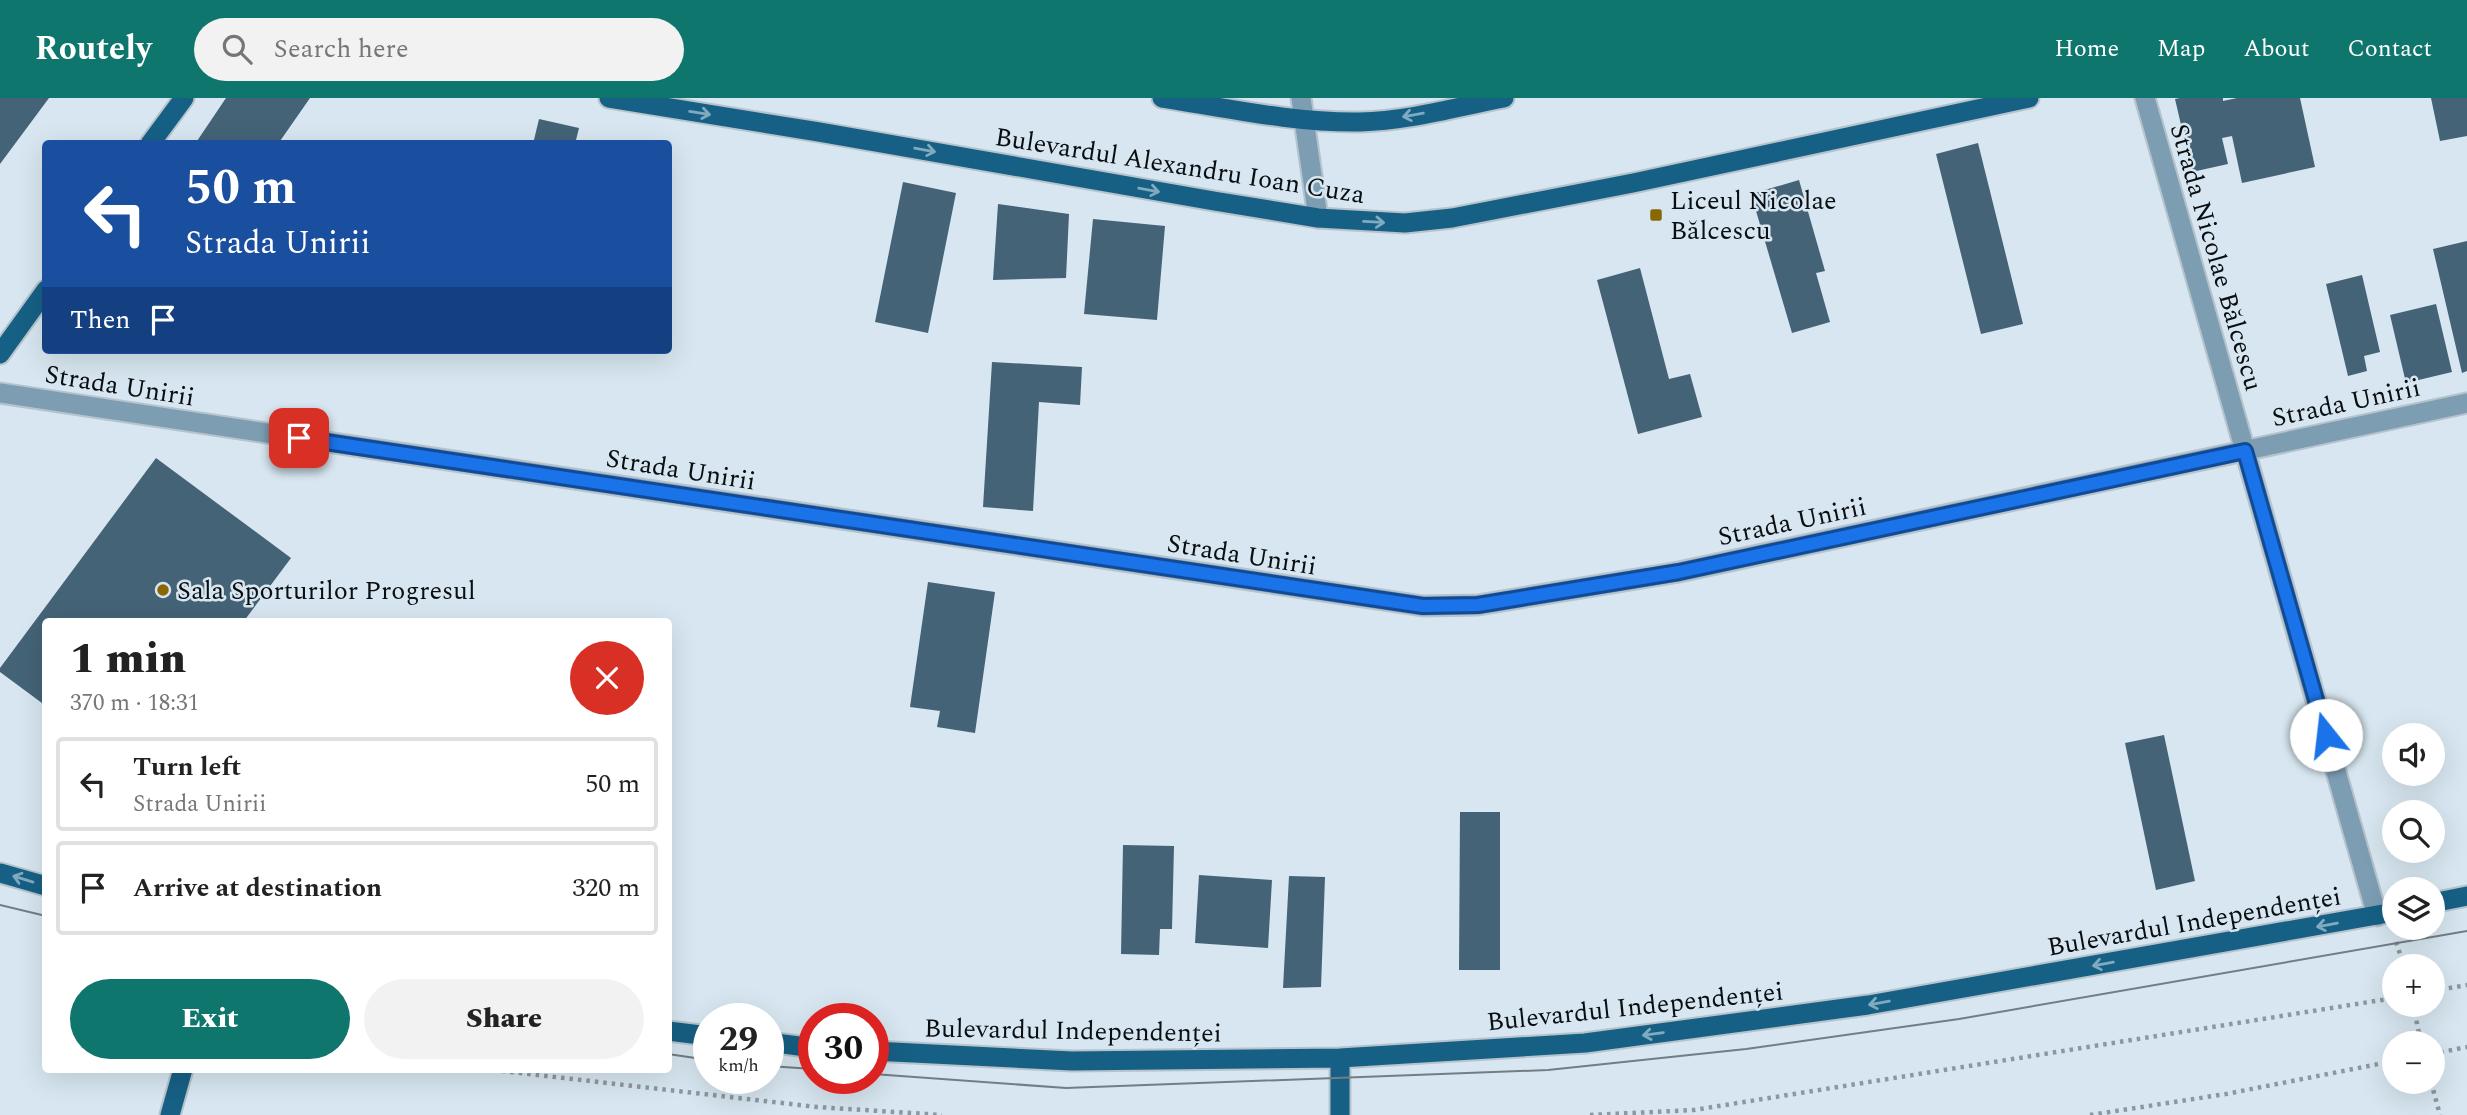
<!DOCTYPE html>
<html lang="en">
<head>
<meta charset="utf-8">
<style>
  body { margin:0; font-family:Spectral,serif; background:#f2f2f2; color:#222; height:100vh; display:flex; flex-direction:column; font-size:26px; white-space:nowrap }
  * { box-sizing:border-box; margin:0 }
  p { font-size:23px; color:#767676 }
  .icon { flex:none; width:38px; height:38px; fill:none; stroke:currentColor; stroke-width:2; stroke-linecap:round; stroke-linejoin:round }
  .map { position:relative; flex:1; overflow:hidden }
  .sheet { position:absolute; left:42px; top:520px; width:630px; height:455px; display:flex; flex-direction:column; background:#fff; border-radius:7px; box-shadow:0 7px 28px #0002 }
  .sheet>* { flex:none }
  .hud { position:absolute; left:42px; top:42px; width:630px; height:214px; border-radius:7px; box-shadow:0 7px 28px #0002; background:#1a4fa0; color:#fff; overflow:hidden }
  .fabs { position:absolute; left:2382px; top:625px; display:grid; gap:14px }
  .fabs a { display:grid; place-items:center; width:63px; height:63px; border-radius:50%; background:#fff; box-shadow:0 7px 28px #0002; font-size:35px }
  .speed { position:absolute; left:693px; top:905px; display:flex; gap:14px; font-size:35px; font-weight:700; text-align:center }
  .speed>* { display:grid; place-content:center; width:91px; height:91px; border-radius:50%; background:#fff; box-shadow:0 7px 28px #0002; line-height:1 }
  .speed small { font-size:18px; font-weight:400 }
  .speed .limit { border:10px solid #d22; background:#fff; color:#111 }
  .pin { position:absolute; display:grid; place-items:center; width:60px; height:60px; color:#fff; margin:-30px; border-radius:14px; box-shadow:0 4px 10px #0006 }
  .me { position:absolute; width:77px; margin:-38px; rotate:344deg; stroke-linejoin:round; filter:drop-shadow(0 0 5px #0008) }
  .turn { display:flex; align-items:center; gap:24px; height:147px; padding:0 28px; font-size:32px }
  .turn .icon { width:91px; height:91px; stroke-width:2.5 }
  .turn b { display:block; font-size:49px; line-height:60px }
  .then { display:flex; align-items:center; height:66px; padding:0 28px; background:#0003; gap:14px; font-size:26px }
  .round { display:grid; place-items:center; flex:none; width:74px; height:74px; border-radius:37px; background:#f2f2f2 }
  .summary { display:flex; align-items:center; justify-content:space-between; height:119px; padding:0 28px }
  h1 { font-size:42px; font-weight:800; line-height:52px }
  .action { display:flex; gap:14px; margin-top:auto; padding:14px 28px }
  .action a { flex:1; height:80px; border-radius:42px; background:#0f766e; color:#fff; font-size:28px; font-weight:800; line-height:80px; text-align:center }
  .action a+a { background:#f2f2f2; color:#222 }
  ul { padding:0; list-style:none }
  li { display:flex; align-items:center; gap:21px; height:94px; margin:0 14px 10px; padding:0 14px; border:4px solid #e0e0e0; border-radius:7px }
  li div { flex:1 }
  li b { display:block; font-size:26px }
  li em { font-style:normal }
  header { display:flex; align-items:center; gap:42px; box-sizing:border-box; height:98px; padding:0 35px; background:#0f766e; color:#fff }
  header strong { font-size:33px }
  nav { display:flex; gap:38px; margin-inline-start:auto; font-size:24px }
  .search { width:490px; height:63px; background:#f2f2f2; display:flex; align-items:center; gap:18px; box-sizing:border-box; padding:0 24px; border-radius:38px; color:#767676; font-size:26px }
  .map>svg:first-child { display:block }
  .building { fill:#446376 }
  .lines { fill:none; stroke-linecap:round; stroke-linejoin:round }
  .minor-casing { stroke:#b6c3cc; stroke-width:23 }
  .primary-casing { stroke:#b6c3cc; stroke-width:23 }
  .path { stroke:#8c989f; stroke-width:4.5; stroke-dasharray:3.5 5; stroke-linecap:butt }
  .minor { stroke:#7c9db2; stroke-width:19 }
  .primary { stroke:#166085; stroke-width:19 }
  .tram { stroke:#737d84; stroke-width:2 }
  .oneway { stroke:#80aac0 }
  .route-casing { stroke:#114b97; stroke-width:18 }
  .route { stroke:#1a73e8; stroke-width:12 }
  .poi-dot { fill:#886704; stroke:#d7e6f0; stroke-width:2.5 }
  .labels { text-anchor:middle; stroke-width:5; stroke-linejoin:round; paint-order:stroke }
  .street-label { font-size:26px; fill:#090e11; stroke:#d7e6f0 }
  .poi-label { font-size:26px; fill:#090e11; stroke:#d7e6f0; text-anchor:start }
</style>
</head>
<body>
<header>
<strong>Routely</strong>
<div class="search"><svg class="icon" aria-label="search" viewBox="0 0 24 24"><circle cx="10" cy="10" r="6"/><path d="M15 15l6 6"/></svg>Search here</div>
<nav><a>Home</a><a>Map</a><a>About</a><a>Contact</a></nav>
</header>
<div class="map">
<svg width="2467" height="1017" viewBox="0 0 2467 1017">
  <rect width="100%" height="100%" fill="#d7e6f0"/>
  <path class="building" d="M 0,0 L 49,0 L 0,66 Z
    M 226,0 L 310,0 L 278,46 L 195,46 Z
    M 2180,0 L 2223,0 L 2223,3 L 2237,0 L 2300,0 L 2315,69 L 2242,85 L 2232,38 L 2222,40 L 2228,66 L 2192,74 L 2175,1 Z
    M 2431,0 L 2467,0 L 2467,38 L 2440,43 Z
    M 539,21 L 579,30 L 575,46 L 533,46 Z
    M 1978,45 L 2023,226 L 1981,236 L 1936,56 Z
    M 1799,82 L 1825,173 L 1816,175 L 1830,224 L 1792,235 L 1751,96 Z
    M 903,84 L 956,95 L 928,235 L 875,224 Z
    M 998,106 L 1069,116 L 1066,180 L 993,182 Z
    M 1093,121 L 1165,128 L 1157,222 L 1084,216 Z
    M 2467,143 L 2467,273 L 2462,275 L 2433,151 Z
    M 1640,170 L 1669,281 L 1690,276 L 1702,319 L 1638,336 L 1597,182 Z
    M 2362,177 L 2380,254 L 2364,258 L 2367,273 L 2348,278 L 2326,186 Z
    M 2436,206 L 2452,274 L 2406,285 L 2390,217 Z
    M 992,264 L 1082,269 L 1080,307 L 1039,304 L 1033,413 L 983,409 Z
    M 156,360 L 291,460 L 244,523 L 46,523 L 46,608 L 0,574 L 0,570 Z
    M 928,484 L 995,494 L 975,635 L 937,629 L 940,613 L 910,609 Z
    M 2164,637 L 2195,783 L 2156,792 L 2125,645 Z
    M 1460,714 L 1500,714 L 1500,872 L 1459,872 Z
    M 1123,747 L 1174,748 L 1172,831 L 1160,831 L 1159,857 L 1121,856 Z
    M 1199,777 L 1272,782 L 1268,850 L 1195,845 Z
    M 1289,778 L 1325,779 L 1321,889 L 1283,890 Z"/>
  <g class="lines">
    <defs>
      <path id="minor" d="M 1301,0 L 1318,120
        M 2145,0 L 2377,818
        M 0,295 L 1423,508 L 1478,507 L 1679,474 L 2467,305"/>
      <path id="primary" d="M 609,0 L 819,34 L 1214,103 L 1318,120 L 1405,125 L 1452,120 L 1633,85 L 2029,0
        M 1162,0 C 1227,10 1294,25 1360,24 C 1408,23 1457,9 1504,0
        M 150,46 L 184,0
        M 0,256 L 46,192
        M 0,775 L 46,788
        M 2432,805 L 2467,798
        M 668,933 L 709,938
        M 768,944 L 814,950
        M 873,953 L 1072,963 L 1340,960 L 1585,945 L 1868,907 L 2394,814
        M 170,1017 L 183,971
        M 1340,1017 L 1340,960"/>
    </defs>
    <use href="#minor" class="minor-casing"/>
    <use href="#primary" class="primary-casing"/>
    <path class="path" d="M 2396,844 L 2404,868
      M 2432,893 L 2467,887
      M 2413,906 L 2421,945
      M 2432,956 L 2467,949
      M 485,971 L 817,1009 L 942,1017
      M 2431,984 L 2440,1017
      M 1590,1017 L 1694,1012 L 2394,900
      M 2090,1017 L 2226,996 L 2394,963"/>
    <use href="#minor" class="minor"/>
    <use href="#primary" class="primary"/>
    <path class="tram" d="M 0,807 L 46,818
      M 668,956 L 709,962
      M 768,968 L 814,971
      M 873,976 L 1066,990 L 1548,972 L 1746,951 L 1959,921 L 2467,833"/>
  </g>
  <defs><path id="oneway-shaft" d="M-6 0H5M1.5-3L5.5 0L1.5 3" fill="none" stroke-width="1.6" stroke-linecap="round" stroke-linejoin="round" transform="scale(1.75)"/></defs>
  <g class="oneway">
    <use href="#oneway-shaft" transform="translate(700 15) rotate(9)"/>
    <use href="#oneway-shaft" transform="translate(1413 17) rotate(170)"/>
    <use href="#oneway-shaft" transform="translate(925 52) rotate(10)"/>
    <use href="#oneway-shaft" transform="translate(1149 92) rotate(10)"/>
    <use href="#oneway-shaft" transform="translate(1374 124) rotate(3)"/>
    <use href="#oneway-shaft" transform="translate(23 781) rotate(-163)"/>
    <use href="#oneway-shaft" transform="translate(2327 827) rotate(170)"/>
    <use href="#oneway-shaft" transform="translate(2103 866) rotate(170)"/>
    <use href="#oneway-shaft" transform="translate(1879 905) rotate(170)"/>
    <use href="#oneway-shaft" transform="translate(1653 936) rotate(172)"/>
  </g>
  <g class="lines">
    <defs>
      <path id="route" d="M 299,340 L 1423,508 L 1478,507 L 1679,474 L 2245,353 L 2326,637"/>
    </defs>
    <use href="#route" class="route-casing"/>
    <use href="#route" class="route"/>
  </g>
  <g class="poi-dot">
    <rect x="1649" y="110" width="14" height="14" rx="3.5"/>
    <circle cx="163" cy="492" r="7"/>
  </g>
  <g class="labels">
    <g class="street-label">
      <text transform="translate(1180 67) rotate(9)" y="9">Bulevardul Alexandru Ioan Cuza</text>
      <text transform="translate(2217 159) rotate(74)" y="9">Strada Nicolae Bălcescu</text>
      <text transform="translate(120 287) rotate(9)" y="9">Strada Unirii</text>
      <text transform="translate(2346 304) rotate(-12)" y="9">Strada Unirii</text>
      <text transform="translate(681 371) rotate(9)" y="9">Strada Unirii</text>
      <text transform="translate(1792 423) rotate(-12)" y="9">Strada Unirii</text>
      <text transform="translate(1242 456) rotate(9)" y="9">Strada Unirii</text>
      <text transform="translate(2194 823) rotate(-10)" y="9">Bulevardul Independenței</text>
      <text transform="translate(1635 908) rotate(-6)" y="9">Bulevardul Independenței</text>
      <text transform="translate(1073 932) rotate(1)" y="9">Bulevardul Independenței</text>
    </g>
    <g class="poi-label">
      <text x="1670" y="111">Liceul Nicolae<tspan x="1670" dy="30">Bălcescu</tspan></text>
      <text x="177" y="501">Sala Sporturilor Progresul</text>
    </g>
  </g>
</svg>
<div class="fabs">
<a><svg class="icon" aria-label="sound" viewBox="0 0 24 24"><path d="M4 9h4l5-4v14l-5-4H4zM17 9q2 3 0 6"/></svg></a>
<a><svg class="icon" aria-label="search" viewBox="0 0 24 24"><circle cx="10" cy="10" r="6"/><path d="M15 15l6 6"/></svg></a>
<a><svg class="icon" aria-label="layers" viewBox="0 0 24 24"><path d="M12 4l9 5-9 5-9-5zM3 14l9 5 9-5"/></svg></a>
<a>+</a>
<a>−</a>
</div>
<div class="speed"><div>29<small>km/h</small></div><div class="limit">30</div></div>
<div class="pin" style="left:299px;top:340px;background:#d93025"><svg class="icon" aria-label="arrive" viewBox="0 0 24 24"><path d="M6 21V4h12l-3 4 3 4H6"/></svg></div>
<svg class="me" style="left:2326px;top:637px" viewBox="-20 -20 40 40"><circle r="19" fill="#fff"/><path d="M0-13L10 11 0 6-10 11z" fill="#1a73e8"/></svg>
<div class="hud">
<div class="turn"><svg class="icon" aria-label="left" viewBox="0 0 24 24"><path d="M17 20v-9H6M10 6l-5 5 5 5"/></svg><div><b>50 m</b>Strada Unirii</div></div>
<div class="then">Then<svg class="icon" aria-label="arrive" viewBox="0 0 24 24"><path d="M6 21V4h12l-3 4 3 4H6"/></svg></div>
</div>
<section class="sheet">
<div class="summary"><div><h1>1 min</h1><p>370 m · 18:31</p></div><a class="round" style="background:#d93025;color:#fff"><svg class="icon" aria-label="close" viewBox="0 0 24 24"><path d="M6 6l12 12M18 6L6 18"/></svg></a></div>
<ul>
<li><svg class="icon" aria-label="left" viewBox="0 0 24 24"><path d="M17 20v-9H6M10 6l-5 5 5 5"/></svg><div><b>Turn left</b><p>Strada Unirii</p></div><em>50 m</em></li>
<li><svg class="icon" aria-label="arrive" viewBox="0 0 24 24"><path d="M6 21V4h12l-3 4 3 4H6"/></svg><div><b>Arrive at destination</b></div><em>320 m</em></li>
</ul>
<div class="action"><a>Exit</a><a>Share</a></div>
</section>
</div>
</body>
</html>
